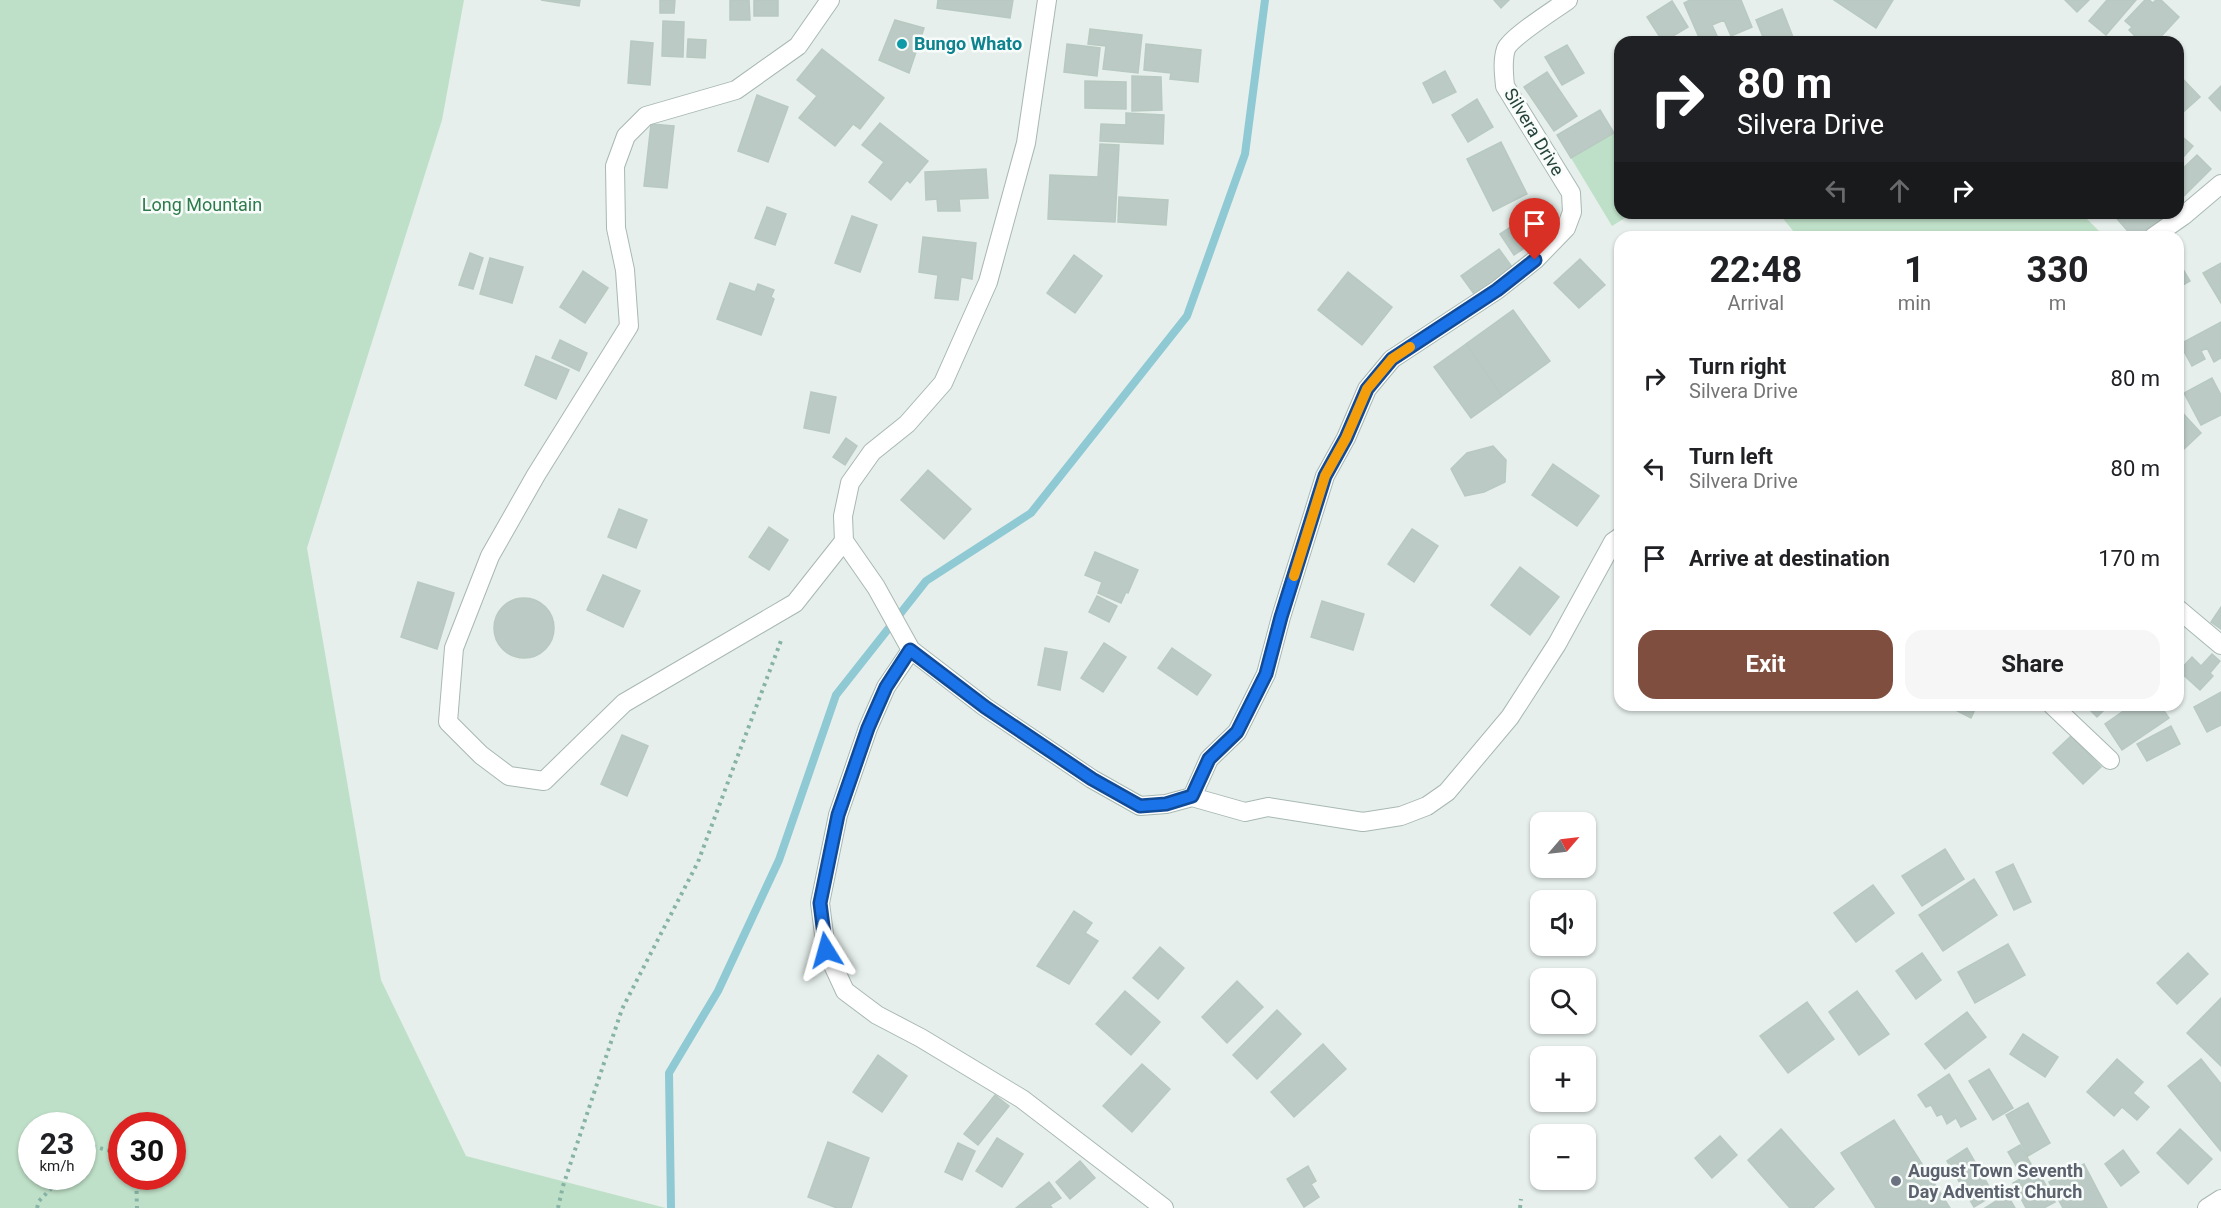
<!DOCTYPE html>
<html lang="en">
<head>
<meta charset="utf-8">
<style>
  body { margin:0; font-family:Roboto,sans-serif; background:#f6f6f6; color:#202124; height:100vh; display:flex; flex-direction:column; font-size:22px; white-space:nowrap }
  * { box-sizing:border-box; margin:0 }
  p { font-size:20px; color:#757577 }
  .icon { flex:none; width:33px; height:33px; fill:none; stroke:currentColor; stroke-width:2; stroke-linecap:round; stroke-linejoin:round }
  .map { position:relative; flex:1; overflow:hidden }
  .side { position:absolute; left:1614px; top:231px; width:570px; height:480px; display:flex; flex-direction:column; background:#fff; border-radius:18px; box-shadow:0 2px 4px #0004 }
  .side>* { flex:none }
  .top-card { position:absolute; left:1614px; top:36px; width:570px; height:183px; border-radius:18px; box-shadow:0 2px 4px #0004; background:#202124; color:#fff; overflow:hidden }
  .needle { width:39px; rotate:62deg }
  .buttons { position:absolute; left:1530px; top:812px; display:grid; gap:12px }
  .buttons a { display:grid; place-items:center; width:66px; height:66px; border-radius:12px; background:#fff; box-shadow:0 2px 4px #0004; font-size:30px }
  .speed { position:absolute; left:18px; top:1112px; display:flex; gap:12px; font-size:30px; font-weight:700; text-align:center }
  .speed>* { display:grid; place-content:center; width:78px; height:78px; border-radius:50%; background:#fff; box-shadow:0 2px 4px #0004; line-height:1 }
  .speed small { font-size:15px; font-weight:400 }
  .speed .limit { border:9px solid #d22; background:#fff; color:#111 }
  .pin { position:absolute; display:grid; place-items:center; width:51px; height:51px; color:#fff; margin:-62px -26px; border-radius:50% 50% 50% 0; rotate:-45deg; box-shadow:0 0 6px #0007 }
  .pin .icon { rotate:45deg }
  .me { position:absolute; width:66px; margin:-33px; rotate:352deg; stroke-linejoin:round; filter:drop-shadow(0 0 4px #0008) }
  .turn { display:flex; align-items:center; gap:21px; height:126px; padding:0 24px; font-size:27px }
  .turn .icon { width:78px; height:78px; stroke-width:2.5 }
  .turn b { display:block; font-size:42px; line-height:51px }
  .lanes { display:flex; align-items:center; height:57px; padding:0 24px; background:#0003; justify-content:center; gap:30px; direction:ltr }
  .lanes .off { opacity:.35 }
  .eta { display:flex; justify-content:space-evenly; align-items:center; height:102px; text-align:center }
  .eta b { font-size:36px; font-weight:700; line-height:42px }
  .cta { display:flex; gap:12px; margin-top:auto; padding:12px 24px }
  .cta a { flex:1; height:69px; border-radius:18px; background:#7f4e3f; color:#fff; font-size:24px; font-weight:700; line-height:69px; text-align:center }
  .cta a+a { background:#f6f6f6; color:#202124 }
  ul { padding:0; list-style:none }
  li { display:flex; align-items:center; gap:18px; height:90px; padding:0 24px }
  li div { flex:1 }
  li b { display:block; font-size:22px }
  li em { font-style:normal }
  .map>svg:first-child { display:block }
  .green { fill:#bfe0c8; fill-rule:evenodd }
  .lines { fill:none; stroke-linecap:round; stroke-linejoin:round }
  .stream { stroke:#8ec9d4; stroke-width:8 }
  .building { fill:#bbcac4; stroke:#b8c9c2; stroke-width:1.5 }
  .minor-casing { stroke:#a8b8b2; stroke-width:20 }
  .path { stroke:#86b3a5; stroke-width:4; stroke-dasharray:3 4.5; stroke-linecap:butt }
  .minor { stroke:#fff; stroke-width:18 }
  .route-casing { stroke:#114b97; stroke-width:15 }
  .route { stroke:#1a73e8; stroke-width:10 }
  .slow { stroke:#f59e0b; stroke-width:10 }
  .culture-dot { fill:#0f9aa8; stroke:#f7fbf9; stroke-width:2 }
  .worship-dot { fill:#6b7280; stroke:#f7fbf9; stroke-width:2 }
  .labels { text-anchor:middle; stroke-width:5; stroke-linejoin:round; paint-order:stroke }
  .culture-label { font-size:18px; font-weight:bold; fill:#0d838f; stroke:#f7fbf9; text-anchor:start }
  .street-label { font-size:18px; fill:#24423a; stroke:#f7fbf9 }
  .park-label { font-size:18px; fill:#2d7a4b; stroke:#f7fbf9 }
  .worship-label { font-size:18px; font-weight:bold; fill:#5b616d; stroke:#f7fbf9; text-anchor:start }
</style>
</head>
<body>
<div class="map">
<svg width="2221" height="1208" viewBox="0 0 2221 1208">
  <rect width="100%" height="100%" fill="#e6efeb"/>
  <path class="green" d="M 0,0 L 464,0 L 442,120 L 307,548 L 381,980 L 466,1156 L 666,1208 L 0,1208 ZM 32,1125 L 82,1125 L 82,1176 L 32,1176 ZM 122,1125 L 172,1125 L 172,1176 L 122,1176 Z
    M 1614,133 L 1620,142 L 1620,213 L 1633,213 L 1612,226 L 1571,158 Z
    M 1785,213 L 2081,213 L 2105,237 L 1798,237 L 1781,216 Z"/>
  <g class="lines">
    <path class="stream" d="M 671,1208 L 669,1073 L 718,991 L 779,860 L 836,695 L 926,581 L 1031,513 L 1187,316 L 1245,154 L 1265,0"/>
  </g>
  <path class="building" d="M 541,0 L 580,0 L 579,6 Z
    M 660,0 L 675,0 L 674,13 L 660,13 Z
    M 730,0 L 749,0 L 750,20 L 730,20 Z
    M 754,0 L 778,0 L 778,16 L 754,16 Z
    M 938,0 L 1013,0 L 1010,18 L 937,8 Z
    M 1494,0 L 1509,0 L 1501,8 Z
    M 1690,0 L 1741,0 L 1752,27 L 1731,36 L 1724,20 L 1712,25 L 1719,40 L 1701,42 L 1684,3 Z
    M 1834,0 L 1893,0 L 1876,28 Z
    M 2065,0 L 2089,0 L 2077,12 Z
    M 2107,0 L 2136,0 L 2106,35 L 2089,21 Z
    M 2145,0 L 2149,0 L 2153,3 L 2156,0 L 2161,0 L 2179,17 L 2156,42 L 2141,42 L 2129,30 L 2132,27 L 2125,21 Z
    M 1672,1 L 1688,27 L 1663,42 L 1647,17 Z
    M 1782,9 L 1793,37 L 1782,42 L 1765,42 L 1756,20 Z
    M 895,20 L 924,28 L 909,73 L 879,60 Z
    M 663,21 L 684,22 L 683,57 L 662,56 Z
    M 1090,29 L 1142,35 L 1138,73 L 1103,69 L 1106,46 L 1088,44 Z
    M 688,39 L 706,40 L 705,58 L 687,57 Z
    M 631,41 L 653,43 L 650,85 L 628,83 Z
    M 1067,44 L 1100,48 L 1097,76 L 1064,72 Z
    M 1146,44 L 1201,50 L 1198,82 L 1170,79 L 1171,73 L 1144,70 Z
    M 1567,45 L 1584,73 L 1562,85 L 1545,57 Z
    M 822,49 L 884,98 L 860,129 L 853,124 L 835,146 L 799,118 L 817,96 L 797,80 Z
    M 1445,71 L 1456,92 L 1433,103 L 1423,83 Z
    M 1547,72 L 1577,116 L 1554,131 L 1524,87 Z
    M 2178,74 L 2200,97 L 2181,114 L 2178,111 Z
    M 1132,76 L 1161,77 L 1162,110 L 1132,111 Z
    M 1085,81 L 1126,82 L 1126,109 L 1085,108 Z
    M 2221,86 L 2221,111 L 2209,98 Z
    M 757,95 L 788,107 L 768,162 L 738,151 Z
    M 1477,99 L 1493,127 L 1468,142 L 1452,115 Z
    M 1600,110 L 1614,133 L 1571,158 L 1557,135 Z
    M 1126,113 L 1164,115 L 1163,144 L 1100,141 L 1101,124 L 1126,125 Z
    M 880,123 L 928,161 L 910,183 L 907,180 L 891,200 L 869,182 L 884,162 L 862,145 Z
    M 651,124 L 674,126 L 667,188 L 644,186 Z
    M 2178,133 L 2193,146 L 2178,163 Z
    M 1501,142 L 1527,194 L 1493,211 L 1467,159 Z
    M 1100,144 L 1119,145 L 1115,222 L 1048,219 L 1050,175 L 1098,177 Z
    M 2197,155 L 2211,169 L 2184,196 L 2178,190 L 2178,173 Z
    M 986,169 L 988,198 L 959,199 L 960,211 L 938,211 L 937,199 L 926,200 L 925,172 Z
    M 1119,197 L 1168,200 L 1166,225 L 1118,222 Z
    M 767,207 L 786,214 L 775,245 L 755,238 Z
    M 1532,213 L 1546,234 L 1514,255 L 1500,234 Z
    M 2112,213 L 2155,213 L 2161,220 L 2141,237 L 2133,237 Z
    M 852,216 L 877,225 L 860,272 L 835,263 Z
    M 923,237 L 976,243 L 972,279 L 961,277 L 958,300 L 935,298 L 938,275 L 919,272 Z
    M 1499,249 L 1515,271 L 1477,298 L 1461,276 Z
    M 470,253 L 483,258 L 473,289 L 459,285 Z
    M 1074,255 L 1102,276 L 1075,313 L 1047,293 Z
    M 490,258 L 523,267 L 512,303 L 480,294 Z
    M 1580,259 L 1605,285 L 1579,308 L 1554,283 Z
    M 2178,261 L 2190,281 L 2178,288 Z
    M 2221,263 L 2221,303 L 2203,273 Z
    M 583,271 L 608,288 L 585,323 L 560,307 Z
    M 1348,272 L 1392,307 L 1362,345 L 1318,310 Z
    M 730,283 L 755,292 L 758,284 L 774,290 L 771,297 L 774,299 L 761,335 L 717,319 Z
    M 1513,310 L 1550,361 L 1502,396 L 1466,344 Z
    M 2221,322 L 2221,358 L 2214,362 L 2207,348 L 2201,351 L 2205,359 L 2192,366 L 2180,344 Z
    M 560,340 L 587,353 L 579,371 L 552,358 Z
    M 1466,344 L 1502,396 L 1471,418 L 1434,367 Z
    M 536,356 L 569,370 L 556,399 L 525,385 Z
    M 2212,378 L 2221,395 L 2221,415 L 2201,425 L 2184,393 Z
    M 811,392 L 836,397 L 829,433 L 804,428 Z
    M 2179,409 L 2201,433 L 2183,450 L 2178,444 Z
    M 846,438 L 857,446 L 845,465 L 833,457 Z
    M 1493,446 L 1506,460 L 1505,482 L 1484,492 L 1465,496 L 1451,469 L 1467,453 Z
    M 1553,464 L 1599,496 L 1577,526 L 1532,495 Z
    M 928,470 L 971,509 L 944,539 L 901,500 Z
    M 619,509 L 647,520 L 636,548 L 608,537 Z
    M 769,527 L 788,540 L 769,570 L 749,557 Z
    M 1412,529 L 1438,546 L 1414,582 L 1388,564 Z
    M 1095,552 L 1138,570 L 1128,593 L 1126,592 L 1121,603 L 1098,593 L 1102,582 L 1085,575 Z
    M 1520,567 L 1559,597 L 1530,635 L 1491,605 Z
    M 603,575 L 640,591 L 623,627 L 587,610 Z
    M 418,582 L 454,593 L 437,649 L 401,637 Z
    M 1097,596 L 1117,606 L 1109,622 L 1089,612 Z
    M494 628a30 30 0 1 1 60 0a30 30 0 1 1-60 0Z
    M 1322,601 L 1364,614 L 1353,650 L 1311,637 Z
    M 2221,607 L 2221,629 L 2211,622 Z
    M 1104,643 L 1126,657 L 1103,692 L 1081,678 Z
    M 1045,648 L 1067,652 L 1060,690 L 1038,685 Z
    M 1172,648 L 1211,675 L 1197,695 L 1158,668 Z
    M 2212,654 L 2220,661 L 2210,673 L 2213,676 L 2200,690 L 2179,671 L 2192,657 L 2201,666 Z
    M 2221,692 L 2221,725 L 2207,732 L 2194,707 Z
    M 1946,705 L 1977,705 L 1971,718 Z
    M 2085,705 L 2109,705 L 2097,717 Z
    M 2132,705 L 2160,705 L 2169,718 L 2122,750 L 2105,724 Z
    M 2171,726 L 2180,744 L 2147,761 L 2137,744 Z
    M 622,735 L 648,746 L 627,796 L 601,784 Z
    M 2071,736 L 2101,767 L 2083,784 L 2053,753 Z
    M 1945,849 L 1964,879 L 1922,906 L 1902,876 Z
    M 2013,864 L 2031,902 L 2014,910 L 1996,872 Z
    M 1974,879 L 1997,915 L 1943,951 L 1919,915 Z
    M 1873,885 L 1894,913 L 1856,942 L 1834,913 Z
    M 1074,911 L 1092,923 L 1085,933 L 1098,941 L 1069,984 L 1037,966 Z
    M 2008,944 L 2025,975 L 1975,1003 L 1958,972 Z
    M 1160,947 L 1184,968 L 1158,999 L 1133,978 Z
    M 1922,953 L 1941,980 L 1916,999 L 1896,971 Z
    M 2188,953 L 2208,974 L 2177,1004 L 2157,983 Z
    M 1237,981 L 1263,1007 L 1227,1043 L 1202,1017 Z
    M 1125,991 L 1160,1022 L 1131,1055 L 1096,1024 Z
    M 1857,991 L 1889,1034 L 1859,1055 L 1829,1012 Z
    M 2221,998 L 2221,1066 L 2187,1033 Z
    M 1807,1002 L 1834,1039 L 1788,1073 L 1760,1036 Z
    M 1277,1010 L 1301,1034 L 1257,1079 L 1233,1055 Z
    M 1967,1012 L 1986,1037 L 1945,1069 L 1925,1044 Z
    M 2023,1034 L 2058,1057 L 2045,1077 L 2010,1054 Z
    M 1323,1044 L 1346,1069 L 1294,1117 L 1271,1092 Z
    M 878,1055 L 907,1076 L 882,1112 L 853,1092 Z
    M 2117,1059 L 2143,1082 L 2133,1093 L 2149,1107 L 2137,1120 L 2122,1107 L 2114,1116 L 2087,1092 Z
    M 2201,1059 L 2221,1084 L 2221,1151 L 2168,1086 Z
    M 1142,1064 L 1170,1089 L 1132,1132 L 1103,1106 Z
    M 1989,1069 L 2013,1108 L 1993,1120 L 1969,1081 Z
    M 1949,1074 L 1976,1119 L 1961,1127 L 1956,1118 L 1947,1124 L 1942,1114 L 1937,1116 L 1931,1105 L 1926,1107 L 1918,1095 Z
    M 995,1095 L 1009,1106 L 978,1145 L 964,1134 Z
    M 2028,1103 L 2050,1143 L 2028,1156 L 2006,1115 Z
    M 1894,1120 L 1950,1208 L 1876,1208 L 1841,1153 Z
    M 1781,1129 L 1834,1189 L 1813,1208 L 1790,1208 L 1748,1160 Z
    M 2180,1129 L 2212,1159 L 2188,1184 L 2157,1153 Z
    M 1720,1136 L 1737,1155 L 1712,1178 L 1695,1158 Z
    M 997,1138 L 1023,1154 L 1002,1187 L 976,1171 Z
    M 828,1142 L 869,1158 L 851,1208 L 837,1208 L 808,1197 Z
    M 958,1143 L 975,1151 L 962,1180 L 945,1172 Z
    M 2020,1145 L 2031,1164 L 2019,1171 L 2008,1152 Z
    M 1967,1148 L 1994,1195 L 1974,1207 L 1947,1161 Z
    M 2123,1150 L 2139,1172 L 2121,1186 L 2105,1164 Z
    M 1080,1161 L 1095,1178 L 1070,1199 L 1056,1182 Z
    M 2084,1164 L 2107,1208 L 2063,1208 L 2049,1182 Z
    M 1308,1166 L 1316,1181 L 1311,1184 L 1319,1197 L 1304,1207 L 1287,1179 Z
    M 2037,1169 L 2055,1202 L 2044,1208 L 2026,1208 L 2013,1183 Z
    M 1049,1182 L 1061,1198 L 1050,1205 L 1052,1208 L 1016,1208 Z
    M 2007,1194 L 2015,1208 L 1985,1208 Z"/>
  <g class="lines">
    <defs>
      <path id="minor" d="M 830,0 L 798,46 L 736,90 L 646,116 L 626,136 L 615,166 L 616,228 L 625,270 L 629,326 L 536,475 L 490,556 L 454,648 L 448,722 L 481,755 L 509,776 L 544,781 L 624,703 L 795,603 L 844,541
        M 1047,0 L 1026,143 L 988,282 L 943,383 L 907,424 L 872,452 L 850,483 L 843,516 L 844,541 L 876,587 L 911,650 L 985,707 L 1092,779 L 1140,806 L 1166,804 L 1192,797 L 1209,759 L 1237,732 L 1266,674 L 1281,617 L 1325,476 L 1346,438 L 1367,389 L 1392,359 L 1497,290 L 1535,260 L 1566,228 L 1572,212 L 1571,193 L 1505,86 C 1504,74 1502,61 1506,49 C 1511,37 1556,9 1568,0
        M 2153,237 L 2183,216 L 2221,184
        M 2178,609 L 2221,645
        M 911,650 L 886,687 L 868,728 L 838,815 L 820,903 L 826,950 L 845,991 L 877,1015 L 921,1038 L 1022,1099 L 1164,1208
        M 2052,705 L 2110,760
        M 1192,797 L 1245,812 L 1268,807 L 1363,822 L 1401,816 L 1427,806 L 1447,792 L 1510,717 L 1557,644 L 1613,542 L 1620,537
        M 2207,1208 L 2221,1199"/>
    </defs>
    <use href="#minor" class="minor-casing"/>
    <path class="path" d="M 82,1156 L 92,1146 L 122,1154
      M 136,1176 L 137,1208
      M 37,1208 L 39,1201 L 63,1176
      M 558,1208 L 563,1186 L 622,1009 L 698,862 L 782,638
      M 1520,1208 L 1521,1199"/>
    <use href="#minor" class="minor"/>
  </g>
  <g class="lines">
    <defs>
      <path id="route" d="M 826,950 L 820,903 L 838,815 L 868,728 L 886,687 L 910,650 L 985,707 L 1092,779 L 1140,806 L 1166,804 L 1192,796 L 1209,759 L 1237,732 L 1266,674 L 1281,617 L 1325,476 L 1346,438 L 1367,389 L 1392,359 L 1497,290 L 1535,260"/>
    </defs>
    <use href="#route" class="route-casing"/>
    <use href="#route" class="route"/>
    <path class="slow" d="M 1294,576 L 1325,476 L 1346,438 L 1367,389 L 1392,359 L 1410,347"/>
  </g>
  <circle class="culture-dot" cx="902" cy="44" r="6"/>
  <circle class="worship-dot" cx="1896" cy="1181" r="6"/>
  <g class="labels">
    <g class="culture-label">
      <text x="914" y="50">Bungo Whato</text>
    </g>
    <g class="street-label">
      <text transform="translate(1534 132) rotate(59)" y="6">Silvera Drive</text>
    </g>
    <g class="park-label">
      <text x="202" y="211">Long Mountain</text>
    </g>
    <g class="worship-label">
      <text x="1908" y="1177">August Town Seventh<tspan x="1908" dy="21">Day Adventist Church</tspan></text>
    </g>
  </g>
</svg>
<div class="buttons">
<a><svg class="needle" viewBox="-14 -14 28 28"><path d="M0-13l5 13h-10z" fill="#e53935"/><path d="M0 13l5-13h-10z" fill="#757577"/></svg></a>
<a><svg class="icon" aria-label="sound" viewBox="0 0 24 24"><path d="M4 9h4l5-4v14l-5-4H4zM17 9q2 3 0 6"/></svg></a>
<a><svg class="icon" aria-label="search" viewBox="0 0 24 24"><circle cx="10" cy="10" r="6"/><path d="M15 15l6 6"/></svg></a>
<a>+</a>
<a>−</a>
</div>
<div class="speed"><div>23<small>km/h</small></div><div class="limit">30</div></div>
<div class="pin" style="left:1535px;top:260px;background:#d93025"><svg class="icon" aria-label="arrive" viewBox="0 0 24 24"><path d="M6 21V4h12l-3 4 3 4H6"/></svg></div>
<svg class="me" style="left:826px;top:950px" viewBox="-20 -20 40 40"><path d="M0-17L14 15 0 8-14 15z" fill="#1a73e8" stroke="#fff" stroke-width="4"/></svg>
<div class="top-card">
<div class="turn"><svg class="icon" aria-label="right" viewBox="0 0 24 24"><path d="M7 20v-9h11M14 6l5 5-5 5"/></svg><div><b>80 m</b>Silvera Drive</div></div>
<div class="lanes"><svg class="icon off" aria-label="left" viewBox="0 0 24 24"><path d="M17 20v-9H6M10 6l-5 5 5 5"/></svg><svg class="icon off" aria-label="ahead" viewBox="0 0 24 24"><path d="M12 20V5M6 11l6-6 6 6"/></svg><svg class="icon" aria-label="right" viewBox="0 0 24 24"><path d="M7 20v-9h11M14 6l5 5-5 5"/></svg></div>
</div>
<section class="side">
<div class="eta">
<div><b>22:48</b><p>Arrival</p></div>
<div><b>1</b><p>min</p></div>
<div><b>330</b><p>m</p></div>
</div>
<ul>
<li><svg class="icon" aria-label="right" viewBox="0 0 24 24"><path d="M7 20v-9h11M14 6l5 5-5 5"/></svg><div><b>Turn right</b><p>Silvera Drive</p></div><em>80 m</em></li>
<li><svg class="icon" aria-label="left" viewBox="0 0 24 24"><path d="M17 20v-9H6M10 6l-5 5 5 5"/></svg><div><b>Turn left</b><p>Silvera Drive</p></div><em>80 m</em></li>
<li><svg class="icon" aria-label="arrive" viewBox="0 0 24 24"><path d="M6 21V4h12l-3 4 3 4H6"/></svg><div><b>Arrive at destination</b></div><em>170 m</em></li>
</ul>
<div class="cta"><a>Exit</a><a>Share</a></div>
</section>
</div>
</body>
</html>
